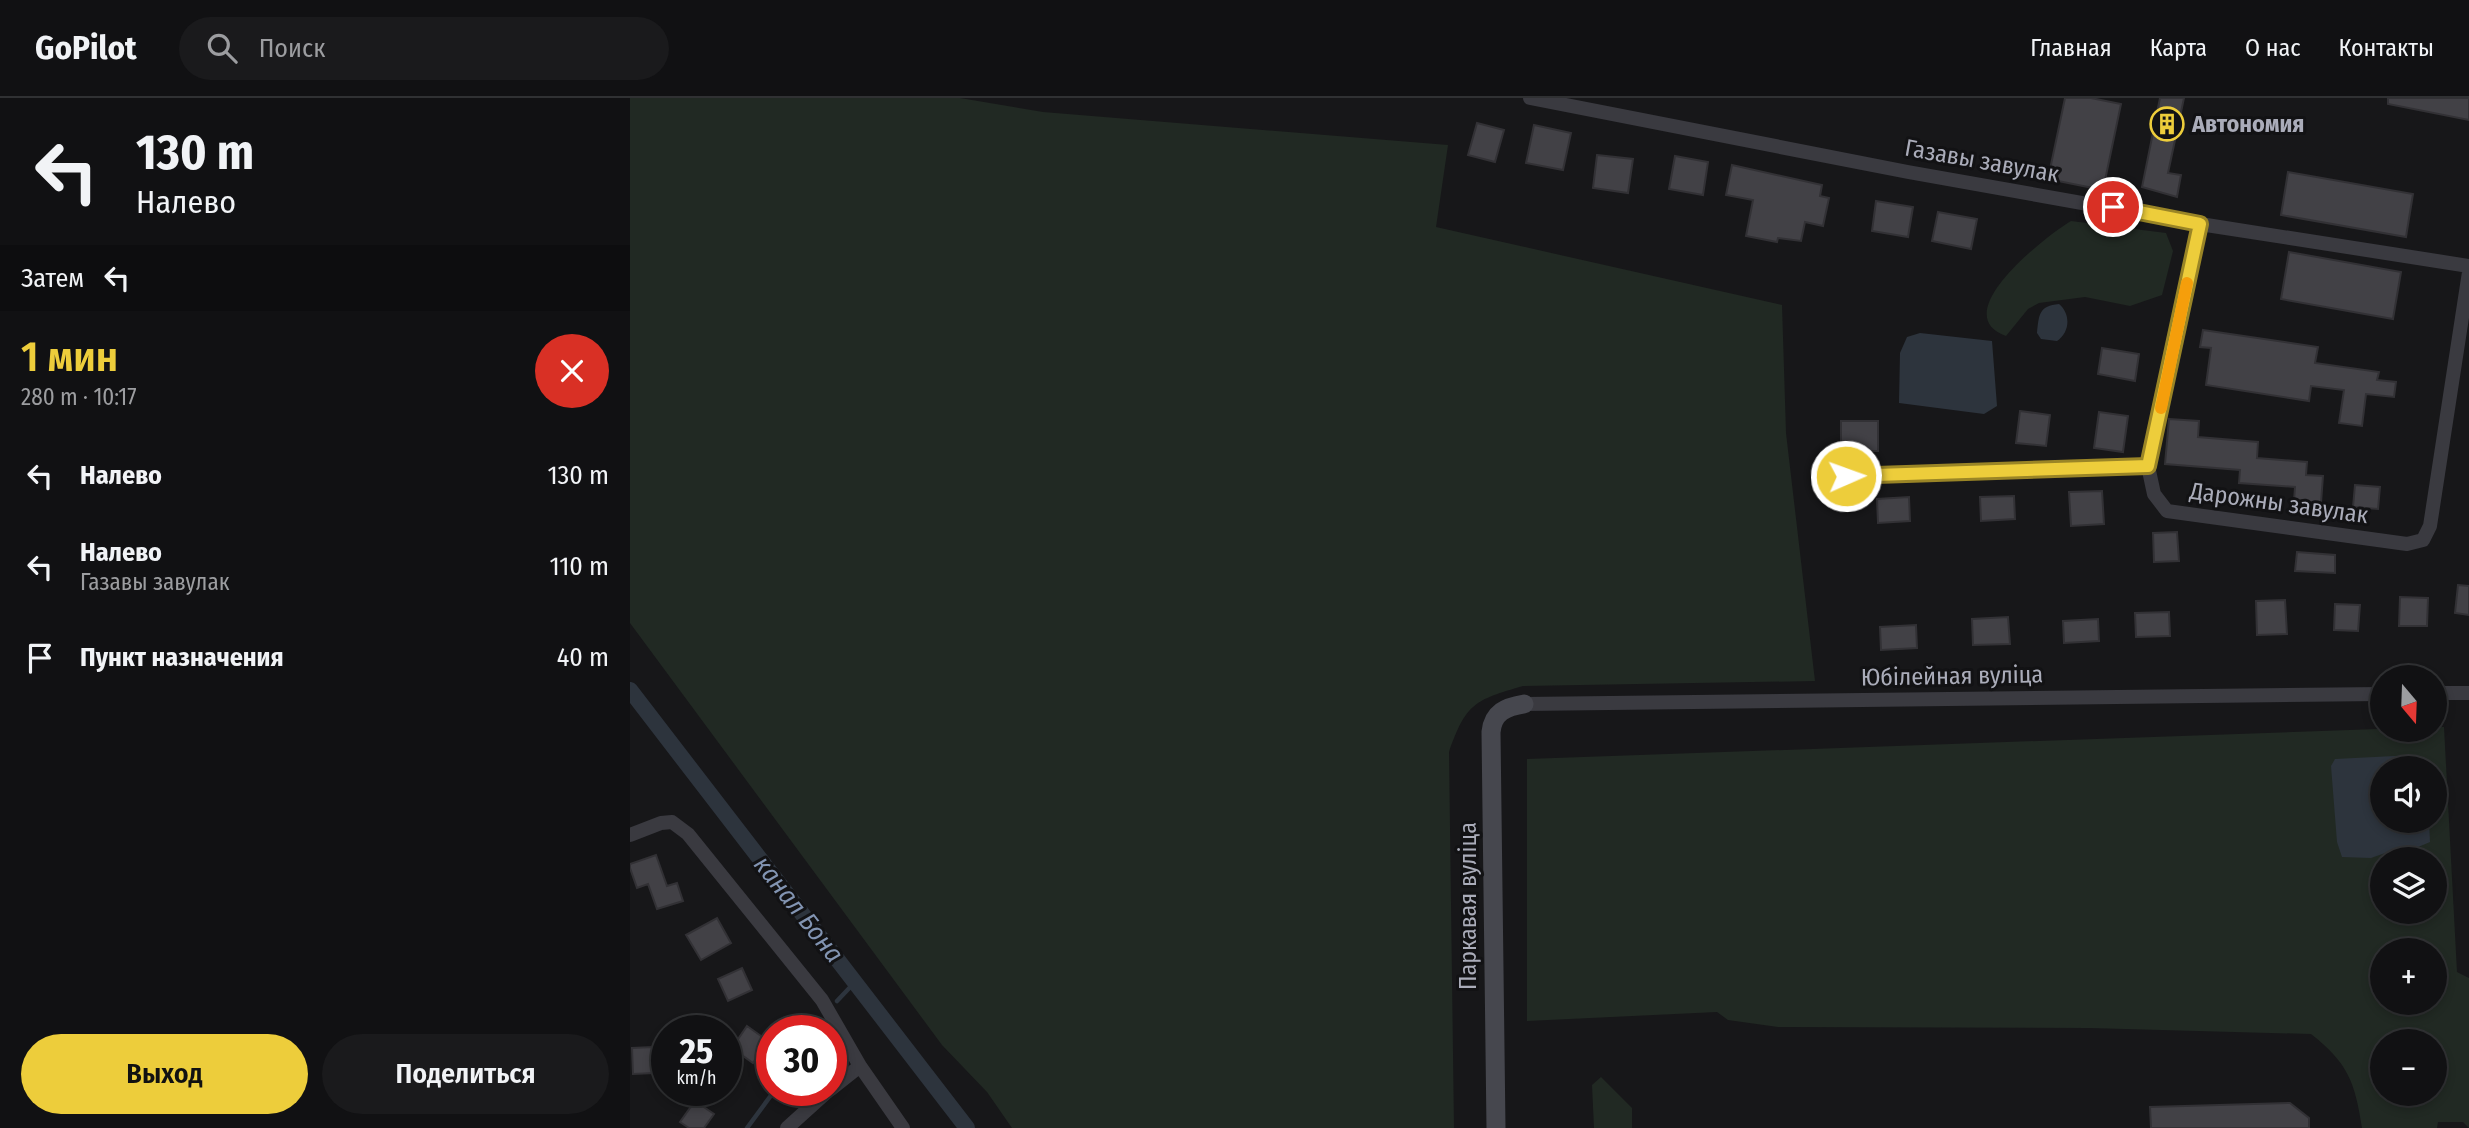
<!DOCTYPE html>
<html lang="ru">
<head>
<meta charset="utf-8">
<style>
  body { margin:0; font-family:"Fira Sans Condensed",sans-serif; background:#1a1a1c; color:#f1f3f6; height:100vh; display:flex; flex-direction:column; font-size:26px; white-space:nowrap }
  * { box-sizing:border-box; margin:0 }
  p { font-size:23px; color:#9c9da0 }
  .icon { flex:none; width:38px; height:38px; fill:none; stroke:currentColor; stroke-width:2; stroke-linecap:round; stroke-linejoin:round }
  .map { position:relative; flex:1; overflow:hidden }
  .drawer { display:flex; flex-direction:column; background:#111113; width:630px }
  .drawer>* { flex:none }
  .hud { background:#111113; color:#f1f3f6; overflow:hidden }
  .needle { width:46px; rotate:161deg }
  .buttons { position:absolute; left:1740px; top:567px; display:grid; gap:14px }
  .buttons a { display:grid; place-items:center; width:77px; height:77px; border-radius:50%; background:#111113; box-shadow:0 4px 10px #0003,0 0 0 2px #303133; font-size:35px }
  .speed { position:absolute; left:21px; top:917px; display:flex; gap:14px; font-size:35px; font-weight:700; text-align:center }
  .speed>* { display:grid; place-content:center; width:91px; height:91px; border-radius:50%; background:#111113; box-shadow:0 4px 10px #0003,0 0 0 2px #303133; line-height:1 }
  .speed small { font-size:18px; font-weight:400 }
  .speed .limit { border:10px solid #d22; background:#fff; color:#111 }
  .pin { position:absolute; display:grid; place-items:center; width:60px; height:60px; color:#fff; margin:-30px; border:4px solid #fff; border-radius:50%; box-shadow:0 2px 7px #0007 }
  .me { position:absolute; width:77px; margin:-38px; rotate:88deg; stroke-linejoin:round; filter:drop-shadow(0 0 5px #0008) }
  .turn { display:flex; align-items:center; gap:24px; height:147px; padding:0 21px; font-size:32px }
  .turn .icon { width:91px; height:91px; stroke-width:2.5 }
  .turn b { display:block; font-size:49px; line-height:60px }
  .then { display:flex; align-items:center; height:66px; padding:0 21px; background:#0003; gap:14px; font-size:26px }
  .round { display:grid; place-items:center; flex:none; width:74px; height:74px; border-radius:37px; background:#1a1a1c }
  .head { display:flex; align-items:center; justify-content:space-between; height:119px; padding:0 21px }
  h1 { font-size:42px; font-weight:600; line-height:52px; color:#edcd3b }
  .primary-button { display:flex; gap:14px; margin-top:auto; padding:14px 21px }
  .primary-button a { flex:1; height:80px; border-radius:42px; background:#edcd3b; color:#111; font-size:28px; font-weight:600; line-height:80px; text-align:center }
  .primary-button a+a { background:#1a1a1c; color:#f1f3f6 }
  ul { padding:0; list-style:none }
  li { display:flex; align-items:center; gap:21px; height:91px; padding:0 21px }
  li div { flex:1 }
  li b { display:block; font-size:26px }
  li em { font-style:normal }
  header { display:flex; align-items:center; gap:42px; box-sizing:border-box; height:98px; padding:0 35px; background:#111113; border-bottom:2px solid #303133 }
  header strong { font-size:33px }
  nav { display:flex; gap:38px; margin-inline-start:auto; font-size:24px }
  .search { width:490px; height:63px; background:#1a1a1c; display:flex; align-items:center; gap:18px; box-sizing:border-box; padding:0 24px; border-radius:38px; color:#9c9da0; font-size:26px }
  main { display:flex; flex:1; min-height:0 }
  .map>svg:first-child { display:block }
  .green { fill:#212923; fill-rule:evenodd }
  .water { fill:#2d343d }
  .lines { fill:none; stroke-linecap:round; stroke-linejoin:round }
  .stream { stroke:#2d343d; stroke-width:4.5 }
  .canal { stroke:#2d343d; stroke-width:16 }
  .building { fill:#424146; stroke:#323135; stroke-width:2 }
  .street { stroke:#3a3a40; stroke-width:14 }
  .secondary { stroke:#46474e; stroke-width:19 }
  .route-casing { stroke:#9a8526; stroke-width:18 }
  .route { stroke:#edcd3b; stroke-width:12 }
  .slow { stroke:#f59e0b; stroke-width:12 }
  .labels { text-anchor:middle; stroke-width:6; stroke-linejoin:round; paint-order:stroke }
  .poi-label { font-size:24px; font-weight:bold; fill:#aaacb9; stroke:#121214; text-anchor:start }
  .street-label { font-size:24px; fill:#aaacb9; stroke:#121214 }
  .water-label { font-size:26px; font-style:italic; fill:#8294b2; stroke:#121214 }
</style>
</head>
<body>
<header>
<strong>GoPilot</strong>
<div class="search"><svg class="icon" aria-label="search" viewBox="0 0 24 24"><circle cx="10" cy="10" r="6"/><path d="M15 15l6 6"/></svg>Поиск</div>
<nav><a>Главная</a><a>Карта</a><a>О нас</a><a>Контакты</a></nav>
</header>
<main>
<section class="drawer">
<div class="hud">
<div class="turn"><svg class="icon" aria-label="left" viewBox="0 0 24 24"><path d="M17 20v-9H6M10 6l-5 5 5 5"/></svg><div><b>130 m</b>Налево</div></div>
<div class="then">Затем<svg class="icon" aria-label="left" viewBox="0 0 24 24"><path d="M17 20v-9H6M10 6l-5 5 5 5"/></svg></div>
</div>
<div class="head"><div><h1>1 мин</h1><p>280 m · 10:17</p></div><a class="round" style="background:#d93025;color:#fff"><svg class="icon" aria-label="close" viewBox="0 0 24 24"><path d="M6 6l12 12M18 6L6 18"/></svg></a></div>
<ul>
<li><svg class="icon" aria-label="left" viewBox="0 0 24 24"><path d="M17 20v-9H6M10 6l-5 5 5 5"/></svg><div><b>Налево</b></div><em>130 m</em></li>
<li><svg class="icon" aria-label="left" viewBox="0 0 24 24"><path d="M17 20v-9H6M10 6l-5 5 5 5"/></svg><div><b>Налево</b><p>Газавы завулак</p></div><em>110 m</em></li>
<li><svg class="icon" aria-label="arrive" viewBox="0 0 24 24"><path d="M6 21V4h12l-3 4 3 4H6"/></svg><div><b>Пункт назначения</b></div><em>40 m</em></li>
</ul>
<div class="primary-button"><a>Выход</a><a>Поделиться</a></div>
</section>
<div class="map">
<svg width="1839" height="1030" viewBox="0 0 1839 1030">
  <rect width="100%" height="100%" fill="#171719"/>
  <path class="green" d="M 0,0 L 330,0 L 413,14 L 818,47 L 806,129 L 1152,207 L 1156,335 L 1185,583 L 893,588 C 845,602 836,605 819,654 L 824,1030 L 382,1030 L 357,994 L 312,947 L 0,525 Z
    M 1441,123 L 1536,135 L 1543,153 L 1532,197 L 1500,208 L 1455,199 L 1409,205 L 1398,211 L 1376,238 C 1315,216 1416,138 1441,123 Z
    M 1804,629 L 1814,629 L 1827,874 L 1839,880 L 1839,1030 L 1833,1024 L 1808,1024 L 1807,1030 L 1732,1030 C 1725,984 1718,965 1681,936 L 1459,930 L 1148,929 L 1098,922 L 1087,914 L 897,923 L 897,661 ZM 1752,670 L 1804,670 L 1804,723 L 1752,723 ZM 1752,761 L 1804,761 L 1804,814 L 1752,814 ZM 1752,852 L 1804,852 L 1804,905 L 1752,905 ZM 1752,943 L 1804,943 L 1804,996 L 1752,996 Z
    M 971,979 L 1002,1010 L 1002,1030 L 964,1030 L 962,987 Z"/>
  <path class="water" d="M 1429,206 C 1441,216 1440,234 1427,243 L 1411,241 L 1407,235 C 1409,216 1409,208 1429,206 Z
    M 1290,235 L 1362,243 L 1367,308 L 1354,316 L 1269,305 L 1270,255 L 1277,239 Z
    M 1784,657 L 1793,660 L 1795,670 L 1752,670 L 1752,723 L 1799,723 L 1800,744 L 1769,757 L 1758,754 L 1741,760 L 1712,759 L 1707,744 L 1701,668 L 1705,661 Z"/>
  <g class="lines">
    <path class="stream" d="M 207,903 L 225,884
      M 187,933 L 192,926
      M 117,1030 L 145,992"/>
    <path class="canal" d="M 0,592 L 337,1030"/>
  </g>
  <path class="building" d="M 1435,0 L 1461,0 L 1491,6 L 1473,92 L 1418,81 Z
    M 1530,0 L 1554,0 L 1538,75 L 1551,77 L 1547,99 L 1512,89 Z
    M 1758,0 L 1839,0 L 1839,22 L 1758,6 Z
    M 847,25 L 874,32 L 865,64 L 838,57 Z
    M 904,27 L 941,35 L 933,72 L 896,65 Z
    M 967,57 L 1003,61 L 998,95 L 963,90 Z
    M 1045,58 L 1078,64 L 1073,97 L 1039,91 Z
    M 1102,67 L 1192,87 L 1190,98 L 1199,100 L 1193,128 L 1175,124 L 1171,143 L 1148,140 L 1147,144 L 1116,138 L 1123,102 L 1096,97 Z
    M 1658,74 L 1783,96 L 1776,139 L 1651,117 Z
    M 1246,103 L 1283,109 L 1278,139 L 1242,133 Z
    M 1308,114 L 1347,121 L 1341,151 L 1302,143 Z
    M 1659,154 L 1771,174 L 1763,221 L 1651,201 Z
    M 1573,232 L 1688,249 L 1685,265 L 1749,274 L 1747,282 L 1766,284 L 1764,299 L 1736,296 L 1732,328 L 1709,325 L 1714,292 L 1681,288 L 1679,303 L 1576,287 L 1581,250 L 1570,249 Z
    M 1472,250 L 1509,256 L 1505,283 L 1468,276 Z
    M 1390,313 L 1420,317 L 1416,348 L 1386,345 Z
    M 1469,314 L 1498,318 L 1493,354 L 1464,350 Z
    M 1539,321 L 1569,323 L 1568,339 L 1628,344 L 1627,360 L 1677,364 L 1676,377 L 1693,378 L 1691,405 L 1664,403 L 1665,389 L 1609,385 L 1610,372 L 1535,366 Z
    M 1211,323 L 1248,323 L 1248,353 L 1211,353 Z
    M 1725,387 L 1750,389 L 1748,411 L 1723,409 Z
    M 1472,393 L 1474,426 L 1441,428 L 1439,394 Z
    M 1384,398 L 1385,421 L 1351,423 L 1350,399 Z
    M 1279,399 L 1280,423 L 1248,425 L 1247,401 Z
    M 1547,434 L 1549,463 L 1524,464 L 1523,435 Z
    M 1667,454 L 1705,457 L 1705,475 L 1665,473 Z
    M 1828,487 L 1839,488 L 1839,517 L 1825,515 Z
    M 1770,499 L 1798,500 L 1797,528 L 1769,528 Z
    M 1655,502 L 1657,536 L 1627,537 L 1626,503 Z
    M 1705,506 L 1730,507 L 1728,533 L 1704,532 Z
    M 1539,514 L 1540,538 L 1506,539 L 1505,515 Z
    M 1378,519 L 1380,546 L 1343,547 L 1342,521 Z
    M 1468,521 L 1469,543 L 1434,545 L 1433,523 Z
    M 1286,527 L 1287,550 L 1251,552 L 1250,529 Z
    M 26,757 L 37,788 L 47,785 L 53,803 L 27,811 L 18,786 L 7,790 L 0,770 L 0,766 Z
    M 87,820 L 101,845 L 71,862 L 56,837 Z
    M 112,870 L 122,892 L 98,903 L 88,881 Z
    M 117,928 L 138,943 L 123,965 L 102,950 Z
    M 23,949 L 24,975 L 3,976 L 2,950 Z
    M 65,1003 L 84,1016 L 74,1030 L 59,1030 L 50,1024 Z
    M 1660,1005 L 1679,1020 L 1679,1030 L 1521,1030 L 1520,1009 Z"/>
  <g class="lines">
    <path class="street" d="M 900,0 L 1278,74 L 1570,126 L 1839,168
      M 1518,368 L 1570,126
      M 1216,378 L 1518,368 L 1524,396 L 1537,413 L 1777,446 L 1793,442 L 1800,428 L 1839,174
      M 1804,595 L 1839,595
      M 894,606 L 1752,596
      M 0,737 L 31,725 L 42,724 L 58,736 L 192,902 L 230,968 L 273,1030
      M 201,991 L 230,968
      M 157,1030 L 199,992"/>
    <path class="secondary" d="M 866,1030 L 861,634 C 863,614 876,609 894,606"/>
  </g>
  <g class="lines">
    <defs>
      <path id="route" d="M 1216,378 L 1518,368 L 1570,126 L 1483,109"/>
    </defs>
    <use href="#route" class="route-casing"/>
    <use href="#route" class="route"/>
    <path class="slow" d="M 1531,310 L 1557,185"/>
  </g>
  <defs>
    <symbol id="building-ring" viewBox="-11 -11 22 22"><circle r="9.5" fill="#121214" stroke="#edcd3b" stroke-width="1.5"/><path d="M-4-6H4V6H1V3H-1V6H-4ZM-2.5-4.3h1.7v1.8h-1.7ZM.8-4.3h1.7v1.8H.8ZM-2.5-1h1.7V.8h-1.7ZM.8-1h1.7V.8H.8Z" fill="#edcd3b"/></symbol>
  </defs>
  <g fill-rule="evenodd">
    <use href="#building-ring" x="1518" y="7" width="38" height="38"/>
  </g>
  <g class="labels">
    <g class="poi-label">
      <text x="1562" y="34">Автономия</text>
    </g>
    <g class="street-label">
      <text transform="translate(1352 63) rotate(10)" y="8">Газавы завулак</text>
      <text transform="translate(1649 405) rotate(8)" y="8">Дарожны завулак</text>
      <text transform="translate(1322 578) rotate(-1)" y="8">Юбілейная вуліца</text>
      <text transform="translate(838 808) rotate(-90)" y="8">Паркавая вуліца</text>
    </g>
    <g class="water-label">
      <text transform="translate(169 811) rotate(52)" y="9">канал Бона</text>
    </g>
  </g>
</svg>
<div class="buttons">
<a><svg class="needle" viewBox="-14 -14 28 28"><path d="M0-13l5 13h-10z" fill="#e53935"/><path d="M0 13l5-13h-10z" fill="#9c9da0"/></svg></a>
<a><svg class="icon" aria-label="sound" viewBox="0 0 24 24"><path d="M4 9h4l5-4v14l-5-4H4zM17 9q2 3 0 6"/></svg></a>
<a><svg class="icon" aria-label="layers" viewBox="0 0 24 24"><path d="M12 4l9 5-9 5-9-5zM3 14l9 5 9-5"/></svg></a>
<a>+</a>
<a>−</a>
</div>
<div class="speed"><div>25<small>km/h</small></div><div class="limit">30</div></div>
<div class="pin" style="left:1483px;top:109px;background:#d93025"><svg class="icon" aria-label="arrive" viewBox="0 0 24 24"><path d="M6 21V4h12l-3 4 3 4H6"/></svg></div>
<svg class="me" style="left:1216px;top:378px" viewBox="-20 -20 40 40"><circle r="17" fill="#edcd3b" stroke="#fff" stroke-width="3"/><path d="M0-11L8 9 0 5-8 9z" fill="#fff"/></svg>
</div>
</main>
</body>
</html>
